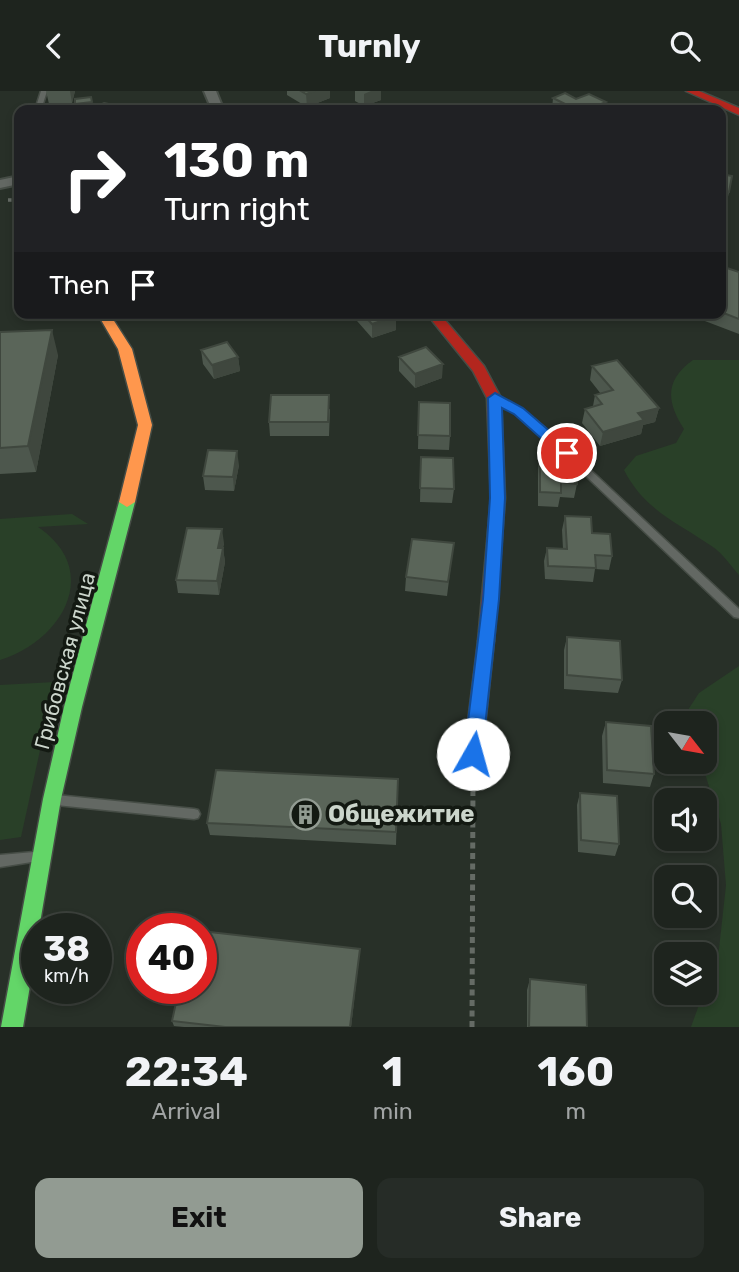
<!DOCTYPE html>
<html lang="en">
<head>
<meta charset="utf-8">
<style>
  body { margin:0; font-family:Rubik,sans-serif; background:#262c27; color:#f1f3f6; height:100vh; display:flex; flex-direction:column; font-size:26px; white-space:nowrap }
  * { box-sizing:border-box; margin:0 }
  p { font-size:23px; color:#a1a4a4 }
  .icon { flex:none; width:38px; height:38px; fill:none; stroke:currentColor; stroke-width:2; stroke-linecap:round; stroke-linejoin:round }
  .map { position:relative; height:936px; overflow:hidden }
  .side { display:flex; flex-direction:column; background:#1e241e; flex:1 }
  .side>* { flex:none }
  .top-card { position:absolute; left:14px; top:14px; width:712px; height:214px; border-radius:14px; box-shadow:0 4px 10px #0003,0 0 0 2px #3c413c; background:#202124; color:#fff; overflow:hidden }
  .needle { width:46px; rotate:121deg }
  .tools { position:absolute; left:654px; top:620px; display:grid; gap:14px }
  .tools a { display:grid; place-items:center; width:63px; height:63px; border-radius:14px; background:#1e241e; box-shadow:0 4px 10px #0003,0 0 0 2px #3c413c; font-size:35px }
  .speed { position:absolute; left:21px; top:822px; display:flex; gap:14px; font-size:35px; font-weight:700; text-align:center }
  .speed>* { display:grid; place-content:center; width:91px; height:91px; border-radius:50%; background:#1e241e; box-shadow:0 4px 10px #0003,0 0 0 2px #3c413c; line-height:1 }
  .speed small { font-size:18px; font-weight:400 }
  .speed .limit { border:10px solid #d22; background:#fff; color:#111 }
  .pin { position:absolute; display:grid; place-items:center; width:60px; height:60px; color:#fff; margin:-30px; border:4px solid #fff; border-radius:50%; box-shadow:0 2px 7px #0007 }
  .me { position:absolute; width:77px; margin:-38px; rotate:7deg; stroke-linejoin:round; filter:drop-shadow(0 0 5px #0008) }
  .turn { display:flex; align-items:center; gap:24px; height:147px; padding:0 35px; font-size:32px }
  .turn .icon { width:91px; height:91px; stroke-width:2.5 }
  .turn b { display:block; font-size:49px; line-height:60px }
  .then { display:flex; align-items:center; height:66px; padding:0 35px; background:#0003; gap:14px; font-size:26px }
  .eta { display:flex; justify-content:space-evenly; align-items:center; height:119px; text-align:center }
  .eta b { font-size:42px; font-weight:700; line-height:49px }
  .cta { display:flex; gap:14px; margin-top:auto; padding:14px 35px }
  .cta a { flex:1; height:80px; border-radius:14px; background:#929b92; color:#111; font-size:28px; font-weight:700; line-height:80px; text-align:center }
  .cta a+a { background:#262c27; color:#f1f3f6 }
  header { display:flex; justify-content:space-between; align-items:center; height:91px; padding:0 35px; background:#1e241e; font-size:32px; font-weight:700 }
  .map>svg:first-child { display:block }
  .green { fill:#294028 }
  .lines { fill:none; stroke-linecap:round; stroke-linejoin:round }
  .lane-casing { stroke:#464d46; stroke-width:3 }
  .street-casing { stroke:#464d46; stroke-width:4 }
  .fast-casing { stroke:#464d46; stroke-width:3 }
  .slow-casing { stroke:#464d46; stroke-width:3 }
  .jam-casing { stroke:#464d46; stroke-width:3 }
  .path-far1 { stroke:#656b65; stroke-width:3.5; stroke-dasharray:3.5 2.5; stroke-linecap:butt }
  .path { stroke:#656b65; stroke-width:5; stroke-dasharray:6 4.5; stroke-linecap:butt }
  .lane { fill:#636863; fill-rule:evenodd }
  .street { fill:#636863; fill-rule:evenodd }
  .fast { fill:#63d668; fill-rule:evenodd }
  .slow { fill:#ff974d; fill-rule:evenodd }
  .jam { fill:#b3261e; fill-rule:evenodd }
  .wall { fill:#4d574d }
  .shaded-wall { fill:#3f473e }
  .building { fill:#5a6559; stroke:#3f473e; stroke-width:2 }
  .route { fill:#1a73e8; stroke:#114b97; stroke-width:2 }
  .labels { text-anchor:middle; stroke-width:7; stroke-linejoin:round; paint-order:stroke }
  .street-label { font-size:21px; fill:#cbd5cb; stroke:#131912 }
  .near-poi-label { font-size:24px; font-weight:bold; fill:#cbd5cb; stroke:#131912; text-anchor:start }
</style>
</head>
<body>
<header><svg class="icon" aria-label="back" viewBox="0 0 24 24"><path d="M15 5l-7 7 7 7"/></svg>Turnly<svg class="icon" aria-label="search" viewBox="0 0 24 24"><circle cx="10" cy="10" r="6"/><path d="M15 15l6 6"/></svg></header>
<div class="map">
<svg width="739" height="936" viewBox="0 0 739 936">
  <rect width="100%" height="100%" fill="#283028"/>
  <path class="green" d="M 693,269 L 739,269 L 739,484 C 731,475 723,463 713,456 C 677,431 645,420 624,379 L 636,365 L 676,352 L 684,338 C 666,310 665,289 693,269 Z
    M 72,423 L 88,433 L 38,436 C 103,480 62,550 0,569 L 0,428 Z
    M 739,575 L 739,936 L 691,936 L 719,858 L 726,794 L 721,733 L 701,670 L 705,670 L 705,632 L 688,632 L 686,622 L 699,602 Z
    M 55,591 L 21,746 L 0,749 L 0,594 Z"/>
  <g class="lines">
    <defs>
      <path id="lane" d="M 41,0 L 47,0 L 41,19 L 35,19 Z
        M 495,304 L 522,318 L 551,342 L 739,518 L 739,527 L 734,526 L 545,346 L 516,322 L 492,309 L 491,307 L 492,305 Z
        M 56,704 L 194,718 L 198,719 L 200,723 L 198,727 L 194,728 L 56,714 L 52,713 L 50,709 L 52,705 Z
        M 34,761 L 38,762 L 40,766 L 38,770 L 0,776 L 0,764 Z"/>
      <path id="street" d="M 204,0 L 216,0 L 222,15 L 231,19 L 212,19 Z
        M 19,85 L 19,93 L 0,97 L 0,89 Z"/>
      <path id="fast" d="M 127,406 L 135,411 L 82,616 L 61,708 L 39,838 L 37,838 L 37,854 L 23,936 L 1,936 L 43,708 L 64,616 L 119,411 Z
        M 486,543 L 492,545 L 494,550 L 482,663 L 479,669 L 473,671 L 467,669 L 464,663 L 478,550 L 480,545 Z"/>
      <path id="slow" d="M 97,222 L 109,222 L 132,258 L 152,334 L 135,411 L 127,416 L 119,411 L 138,334 L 118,258 Z"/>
      <path id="jam" d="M 686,0 L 699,0 L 739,17 L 739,24 Z
        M 426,222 L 439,222 L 484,275 L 501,307 L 505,407 L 494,550 L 492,555 L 480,555 L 478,550 L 491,407 L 487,307 L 473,280 Z"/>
    </defs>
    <use href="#lane" class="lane-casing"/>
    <use href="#street" class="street-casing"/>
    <use href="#fast" class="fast-casing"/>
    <use href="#slow" class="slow-casing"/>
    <use href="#jam" class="jam-casing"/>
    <path class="path-far1" d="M 8,109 L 19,109"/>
    <path class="path" d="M 472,936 L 473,688"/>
    <use href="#lane" class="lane"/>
    <use href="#street" class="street"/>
    <use href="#fast" class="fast"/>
    <use href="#slow" class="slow"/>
    <use href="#jam" class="jam"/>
  </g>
  <path class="wall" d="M 46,0 L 75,0 L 72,12 L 49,13 Z
    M 287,0 L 330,0 L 330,7 L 307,16 L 287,4 Z
    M 355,0 L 381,0 L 381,9 L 364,15 L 355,10 Z
    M 553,7 L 606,11 L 604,19 L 552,19 Z
    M 113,14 L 114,19 L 97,19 L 96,16 Z
    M 721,83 L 729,101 L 726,115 L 721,114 Z
    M 721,175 L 739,181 L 739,243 L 697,227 L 698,222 L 721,222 Z
    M 350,222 L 394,222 L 396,239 L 372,247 Z
    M 0,241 L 58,264 L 36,381 L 0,383 Z
    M 201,259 L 238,266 L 240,280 L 214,288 L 203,273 Z
    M 399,266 L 442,287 L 415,297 L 399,280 Z
    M 592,275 L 659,317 L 655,331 L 643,334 L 641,343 L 600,355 L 582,332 L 585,318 L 593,315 L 595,304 L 601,303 L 590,289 Z
    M 419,311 L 450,345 L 449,359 L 418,358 Z
    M 330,318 L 329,345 L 270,345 L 269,331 Z
    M 540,364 L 561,373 L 577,393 L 574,407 L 560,406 L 558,416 L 538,415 L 538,378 Z
    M 421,366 L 454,398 L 452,412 L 420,411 Z
    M 239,374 L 234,400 L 205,399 L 203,385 Z
    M 565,425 L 592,442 L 612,465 L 609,479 L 595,478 L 593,491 L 545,488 L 544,470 L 547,457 L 563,458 L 562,439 Z
    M 224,452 L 223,457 L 225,471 L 219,504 L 178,502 L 176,489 Z
    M 452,466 L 447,505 L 405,500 L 406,486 Z
    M 567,546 L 622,589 L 618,602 L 564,598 L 564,559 Z
    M 606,631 L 654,683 L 650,696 L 603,692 L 602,645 Z
    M 398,688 L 396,754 L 210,744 L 207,732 Z
    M 580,702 L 619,753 L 615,765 L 578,761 L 577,714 Z
    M 360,858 L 351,936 L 184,936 L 174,935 L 172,930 Z
    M 530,888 L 587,936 L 527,936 L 527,899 Z"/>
  <path class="shaded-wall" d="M 70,0 L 75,0 L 72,12 Z
    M 315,0 L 330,0 L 330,7 L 307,16 L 306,3 Z
    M 371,0 L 381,0 L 381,9 L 364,15 L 364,3 Z
    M 91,6 L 93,19 L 77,19 L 75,13 Z
    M 606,11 L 604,19 L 587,19 Z
    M 174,222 L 184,222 L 174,225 Z
    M 396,225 L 396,239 L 372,247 L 372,233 Z
    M 52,239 L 58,264 L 36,381 L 28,355 Z
    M 238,266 L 240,280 L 214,288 L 212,274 Z
    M 443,273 L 442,287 L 415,297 L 415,283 Z
    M 659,317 L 655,331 L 643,334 L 641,343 L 600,355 L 603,341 L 638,322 Z
    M 237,360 L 239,374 L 234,400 L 233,386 Z
    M 222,438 L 224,452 L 220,470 L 218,457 Z
    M 223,457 L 225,471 L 219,504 L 217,490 Z
    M 360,858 L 351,936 L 350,936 Z"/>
  <path class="building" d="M 301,0 L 315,0 L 306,3 Z
    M 565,2 L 576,8 L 589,3 L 606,11 L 587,19 L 577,19 L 553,7 Z
    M 91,6 L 92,11 L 75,13 L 75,8 Z
    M 104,12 L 113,14 L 110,18 L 96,16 Z
    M 721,83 L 732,85 L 729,101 L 721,100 Z
    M 721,175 L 739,181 L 739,228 L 721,221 Z
    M 362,222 L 394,222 L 396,225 L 372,233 Z
    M 52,239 L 28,355 L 0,357 L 0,241 Z
    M 227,251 L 238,266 L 212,274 L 201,259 Z
    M 426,256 L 443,273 L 415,283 L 399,266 Z
    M 617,269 L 659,317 L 638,322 L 644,329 L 603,341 L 585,318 L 602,313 L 595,304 L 613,299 L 592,275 Z
    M 271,304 L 329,304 L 328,331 L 269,331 Z
    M 419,311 L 450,312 L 450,345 L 418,344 Z
    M 208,359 L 237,360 L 233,386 L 203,385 Z
    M 540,364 L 560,365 L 561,373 L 576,375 L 577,393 L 561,391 L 561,402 L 540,401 Z
    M 421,366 L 453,367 L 454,398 L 420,397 Z
    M 565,425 L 591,426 L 592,442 L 610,443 L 612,465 L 595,464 L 596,477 L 548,475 L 547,457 L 567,458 Z
    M 187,437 L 222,438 L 218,457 L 223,457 L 217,490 L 176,489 Z
    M 412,448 L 454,452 L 448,491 L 406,486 Z
    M 567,546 L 620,550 L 622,589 L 567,584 Z
    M 606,631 L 651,635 L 654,683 L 607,679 Z
    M 216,679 L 398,688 L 396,741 L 207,732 Z
    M 580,702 L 617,705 L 619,753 L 581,749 Z
    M 201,840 L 360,858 L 350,936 L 225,936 L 172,930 L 179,898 L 201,898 Z
    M 530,888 L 586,894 L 587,936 L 529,936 Z"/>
  <path class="route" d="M 495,302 L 523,317 L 575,362 L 573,366 L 562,366 L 514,323 L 502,317 L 505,407 L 499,508 L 482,663 L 479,668 L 473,671 L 466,668 L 464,663 L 483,508 L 490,407 L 488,307 Z"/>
  <defs>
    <symbol id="building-ring" viewBox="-11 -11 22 22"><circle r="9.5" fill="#131912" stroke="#929b92" stroke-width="1.5"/><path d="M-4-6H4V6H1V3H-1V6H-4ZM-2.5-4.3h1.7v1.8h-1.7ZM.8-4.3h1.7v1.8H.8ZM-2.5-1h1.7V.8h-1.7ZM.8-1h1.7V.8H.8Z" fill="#929b92"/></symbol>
  </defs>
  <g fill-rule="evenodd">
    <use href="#building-ring" x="288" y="706" width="35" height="35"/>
  </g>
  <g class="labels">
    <g class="street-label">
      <text transform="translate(65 570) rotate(-75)" y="7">Грибовская улица</text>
    </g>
    <g class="near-poi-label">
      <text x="328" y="731">Общежитие</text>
    </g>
  </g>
</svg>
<div class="tools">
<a><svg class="needle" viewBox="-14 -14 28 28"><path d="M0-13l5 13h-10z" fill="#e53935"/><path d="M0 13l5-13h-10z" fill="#a1a4a4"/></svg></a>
<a><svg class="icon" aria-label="sound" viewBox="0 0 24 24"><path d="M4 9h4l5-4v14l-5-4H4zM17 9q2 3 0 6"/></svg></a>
<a><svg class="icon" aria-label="search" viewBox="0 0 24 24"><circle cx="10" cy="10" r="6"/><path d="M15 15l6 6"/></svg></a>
<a><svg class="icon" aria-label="layers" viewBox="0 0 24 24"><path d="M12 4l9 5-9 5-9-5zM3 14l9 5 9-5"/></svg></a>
</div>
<div class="speed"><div>38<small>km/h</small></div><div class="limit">40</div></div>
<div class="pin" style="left:567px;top:362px;background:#d93025"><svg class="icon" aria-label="arrive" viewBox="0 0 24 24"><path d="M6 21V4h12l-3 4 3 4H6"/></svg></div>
<svg class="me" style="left:473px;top:663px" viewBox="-20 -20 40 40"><circle r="19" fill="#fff"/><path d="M0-13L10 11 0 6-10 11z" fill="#1a73e8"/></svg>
<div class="top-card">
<div class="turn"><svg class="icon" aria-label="right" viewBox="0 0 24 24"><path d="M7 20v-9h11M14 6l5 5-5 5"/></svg><div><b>130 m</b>Turn right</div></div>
<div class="then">Then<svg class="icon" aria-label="arrive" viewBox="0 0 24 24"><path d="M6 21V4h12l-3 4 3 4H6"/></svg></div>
</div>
</div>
<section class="side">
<div class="eta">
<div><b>22:34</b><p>Arrival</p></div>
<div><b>1</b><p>min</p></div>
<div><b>160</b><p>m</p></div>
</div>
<div class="cta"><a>Exit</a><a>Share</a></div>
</section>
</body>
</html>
